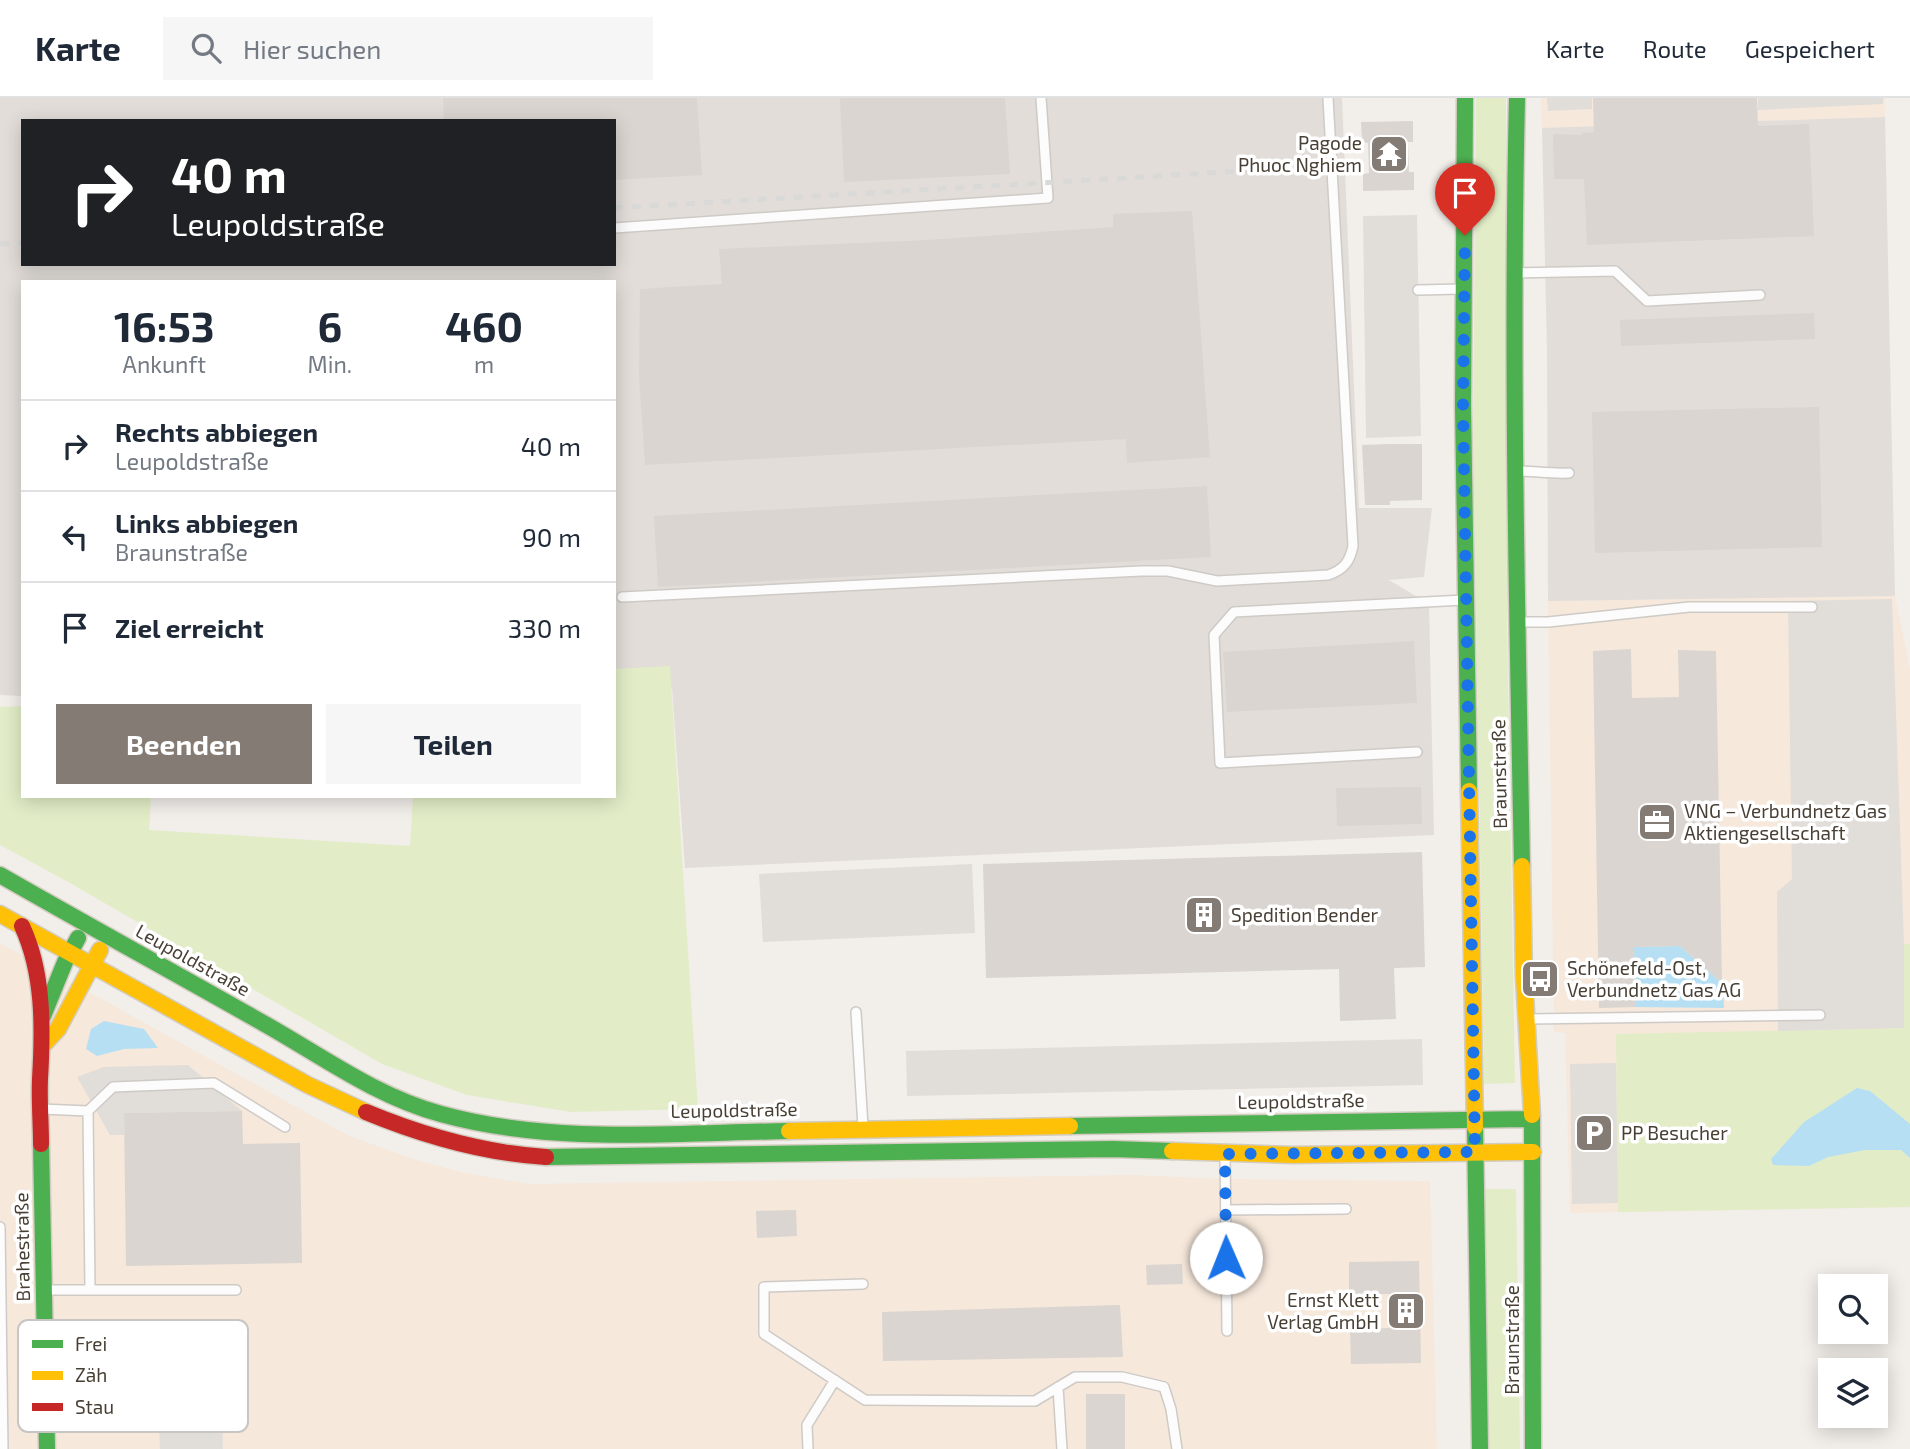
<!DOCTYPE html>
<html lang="de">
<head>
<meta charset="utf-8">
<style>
  body { margin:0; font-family:"Exo 2",sans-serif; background:#f6f6f7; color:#1f2937; height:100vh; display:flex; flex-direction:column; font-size:26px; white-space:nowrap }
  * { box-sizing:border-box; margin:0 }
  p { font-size:23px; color:#747a83 }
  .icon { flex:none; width:38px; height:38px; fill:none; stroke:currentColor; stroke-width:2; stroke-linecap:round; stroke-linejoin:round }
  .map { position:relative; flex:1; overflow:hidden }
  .sheet { position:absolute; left:21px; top:182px; width:595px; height:518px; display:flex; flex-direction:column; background:#fff; border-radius:0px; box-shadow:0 4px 18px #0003 }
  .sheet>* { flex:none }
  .top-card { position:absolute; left:21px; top:21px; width:595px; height:147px; border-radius:0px; box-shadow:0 4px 18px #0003; background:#202124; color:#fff; overflow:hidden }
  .fabs { position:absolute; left:1818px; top:1176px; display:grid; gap:14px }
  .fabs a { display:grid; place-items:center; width:70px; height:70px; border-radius:0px; background:#fff; box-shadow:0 4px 18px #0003; font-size:35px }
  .pin { position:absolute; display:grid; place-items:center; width:60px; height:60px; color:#fff; margin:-72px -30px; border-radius:50% 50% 50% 0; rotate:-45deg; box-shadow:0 0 7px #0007 }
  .pin .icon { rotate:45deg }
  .me { position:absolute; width:77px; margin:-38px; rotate:359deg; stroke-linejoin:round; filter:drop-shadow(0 0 5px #0008) }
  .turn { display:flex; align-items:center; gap:24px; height:147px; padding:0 35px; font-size:32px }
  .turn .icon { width:91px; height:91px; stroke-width:2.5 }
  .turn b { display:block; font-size:49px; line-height:60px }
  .eta { display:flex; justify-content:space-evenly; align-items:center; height:119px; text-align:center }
  .eta b { font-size:42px; font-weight:700; line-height:49px }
  .action { display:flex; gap:14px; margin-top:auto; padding:14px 35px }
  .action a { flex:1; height:80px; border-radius:0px; background:#847c74; color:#fff; font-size:28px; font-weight:700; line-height:80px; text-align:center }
  .action a+a { background:#f6f6f7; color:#1f2937 }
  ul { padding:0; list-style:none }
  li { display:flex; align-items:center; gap:21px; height:91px; padding:0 35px; border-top:2px solid #e0e1e3 }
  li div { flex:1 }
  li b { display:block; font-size:26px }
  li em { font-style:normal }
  header { display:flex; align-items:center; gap:42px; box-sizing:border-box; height:98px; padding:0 35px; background:#fff; border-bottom:2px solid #e0e1e3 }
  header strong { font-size:33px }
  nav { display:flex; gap:38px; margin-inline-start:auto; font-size:24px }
  .search { width:490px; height:63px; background:#f6f6f7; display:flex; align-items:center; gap:18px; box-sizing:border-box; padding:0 24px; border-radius:0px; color:#747a83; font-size:26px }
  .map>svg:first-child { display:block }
  .commercial { fill:#f6e8db }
  .industrial { fill:#e2ddd8; fill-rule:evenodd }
  .green { fill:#e2edc7 }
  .parking { fill:#e1ddd9 }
  .water { fill:#b6dff4 }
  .building { fill:#dad5d0 }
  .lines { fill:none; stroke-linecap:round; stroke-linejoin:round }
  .lane-casing { stroke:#cecac6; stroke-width:12 }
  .fast-casing { stroke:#d3ccc1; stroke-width:19 }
  .slow-casing { stroke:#d3ccc1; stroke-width:19 }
  .jam-casing { stroke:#d3ccc1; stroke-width:19 }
  .lane { stroke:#fdfcfc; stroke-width:9 }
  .fast { stroke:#4caf50; stroke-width:16 }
  .slow { stroke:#ffc107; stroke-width:16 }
  .jam { stroke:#c62828; stroke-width:16 }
  .rail { stroke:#d9d9d8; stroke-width:5; stroke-dasharray:9 9; stroke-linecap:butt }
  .route { stroke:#1a73e8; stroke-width:12; stroke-dasharray:0 21.6 }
  .labels { text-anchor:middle; stroke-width:7; stroke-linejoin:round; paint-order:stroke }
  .poi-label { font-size:19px; fill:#483f34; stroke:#fff; text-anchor:start }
  .street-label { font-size:19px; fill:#483f34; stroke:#fff }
  .key { fill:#fff; stroke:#c8c5c2; stroke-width:2 }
  .key-label { font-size:19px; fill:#483f34 }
</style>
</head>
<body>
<header>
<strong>Karte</strong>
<div class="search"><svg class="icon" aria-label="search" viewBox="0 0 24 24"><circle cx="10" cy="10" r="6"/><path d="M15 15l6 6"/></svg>Hier suchen</div>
<nav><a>Karte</a><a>Route</a><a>Gespeichert</a></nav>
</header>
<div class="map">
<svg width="1910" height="1351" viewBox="0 0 1910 1351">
  <rect width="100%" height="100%" fill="#f2eeea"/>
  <path class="commercial" d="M 1541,0 L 1885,0 L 1885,19 L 1542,30 Z
    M 1895,498 L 1910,572 L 1910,1109 L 1570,1115 L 1565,935 L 1554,934 L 1548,503 Z
    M 0,845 L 347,1037 L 410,1060 L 460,1074 L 529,1086 L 1133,1077 L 1225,1081 L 1430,1083 L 1437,1351 L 0,1351 Z"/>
  <path class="industrial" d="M 0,0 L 1342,0 L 1359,410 L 1432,410 L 1424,479 L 1389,482 L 1429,506 L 1434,737 L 685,770 L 672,590 L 614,591 L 614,184 L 23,184 L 23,598 L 0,597 ZM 23,23 L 614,23 L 614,166 L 23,166 Z
    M 1885,19 L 1895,498 L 1548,503 L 1547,253 L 1542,30 Z"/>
  <path class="green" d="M 1476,0 L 1506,0 L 1507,524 L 1515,985 L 1484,986 L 1473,338 Z
    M 670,568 L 698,1011 L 571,1014 L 467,997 L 382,966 L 70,785 L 0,747 L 0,609 L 23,608 L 23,698 L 151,698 L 149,732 L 410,748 L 413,698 L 614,698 L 614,571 Z
    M 1904,846 L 1910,846 L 1910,1109 L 1618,1114 L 1616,936 L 1904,930 Z
    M 1484,1091 L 1516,1091 L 1520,1351 L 1489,1351 Z"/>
  <path class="parking" d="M 1547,0 L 1592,0 L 1592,11 L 1548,13 Z
    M 1758,0 L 1883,0 L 1883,6 L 1758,12 Z
    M 1417,117 L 1421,338 L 1366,340 L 1363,118 Z
    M 1892,501 L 1904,846 L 1904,930 L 1778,933 L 1777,794 L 1792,781 L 1788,503 Z
    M 972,766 L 975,835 L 763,844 L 759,776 Z
    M 1422,941 L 1423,987 L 907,998 L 906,953 Z
    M 1616,965 L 1618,1105 L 1572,1106 L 1570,966 Z
    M 188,967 L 242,1013 L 124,1015 L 124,1037 L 110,1037 L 77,979 L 104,969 Z
    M 222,1324 L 223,1351 L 160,1351 L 159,1326 Z"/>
  <path class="water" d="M 1680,848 L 1723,886 L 1724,910 L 1635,909 L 1634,849 Z
    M 104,923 L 144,931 L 158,950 L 124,951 L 97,958 L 86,951 L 91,931 Z
    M 1857,990 L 1870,993 L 1910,1026 L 1910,1060 L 1901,1052 L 1865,1052 L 1828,1059 L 1809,1068 L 1773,1067 L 1771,1061 L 1804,1024 Z"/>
  <path class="building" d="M 443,0 L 697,0 L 702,77 L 614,82 L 614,23 L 444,23 Z
    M 840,0 L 1005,0 L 1010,76 L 844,84 Z
    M 1593,0 L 1757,0 L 1758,28 L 1809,26 L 1814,138 L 1587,147 L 1584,81 L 1554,81 L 1553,36 L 1583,37 L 1582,35 L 1594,34 Z
    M 1413,23 L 1413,44 L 1408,44 L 1409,74 L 1414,74 L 1414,92 L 1363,93 L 1363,76 L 1369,75 L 1368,45 L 1362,44 L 1361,24 Z
    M 1192,113 L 1210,359 L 1127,365 L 1126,341 L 645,367 L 639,279 L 640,191 L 722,186 L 719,151 L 927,142 L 1113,129 L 1113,116 Z
    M 1814,215 L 1815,241 L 1621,248 L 1620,222 Z
    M 1819,309 L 1822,449 L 1595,455 L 1592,314 Z
    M 1389,346 L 1422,346 L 1422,402 L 1390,403 L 1390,407 L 1365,407 L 1362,347 Z
    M 1207,388 L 1211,459 L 658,489 L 654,418 Z
    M 1414,543 L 1417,605 L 1227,614 L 1223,554 Z
    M 1631,551 L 1632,600 L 1679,599 L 1678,552 L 1716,553 L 1722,885 L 1680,848 L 1634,849 L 1635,909 L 1599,910 L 1593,553 Z
    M 1421,689 L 1422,726 L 1337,728 L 1336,690 Z
    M 1422,754 L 1425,869 L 1394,870 L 1396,921 L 1340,923 L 1339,871 L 986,880 L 983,766 Z
    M 242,1013 L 243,1046 L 300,1045 L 302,1165 L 126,1168 L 124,1015 Z
    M 796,1112 L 797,1138 L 757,1140 L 756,1113 Z
    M 1419,1163 L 1421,1265 L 1351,1266 L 1350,1231 L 1393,1230 L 1392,1196 L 1349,1196 L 1349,1164 Z
    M 1182,1166 L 1183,1186 L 1147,1187 L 1146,1167 Z
    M 1120,1207 L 1123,1259 L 883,1263 L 882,1214 Z
    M 1086,1296 L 1125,1296 L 1125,1351 L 1086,1351 Z"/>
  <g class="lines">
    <defs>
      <path id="lane" d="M 614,130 L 1048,100 L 1041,0
        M 1515,175 L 1615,173 L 1647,203 L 1760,197
        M 1418,192 L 1462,191
        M 1516,373 C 1534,373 1550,376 1569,375
        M 622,499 L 1141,473 L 1168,473 L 1217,483 L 1328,477 C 1344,472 1350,463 1353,448 L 1328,0
        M 1519,524 L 1548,524 L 1689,509 L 1812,509
        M 1417,654 L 1220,665 L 1214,537 L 1234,514 L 1464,502
        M 856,914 L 863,1029
        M 1528,921 L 1820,917
        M 41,1011 L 88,1013
        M 1225,1056 L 1227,1233
        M 1226,1112 L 1346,1111
        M 0,1129 L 3,1351
        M 863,1186 L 764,1189 L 764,1236 L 865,1302 L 1035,1303 L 1075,1279 L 1122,1279 L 1164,1289 L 1171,1311 L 1177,1351
        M 45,1192 L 236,1192
        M 90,1192 L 88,1013 L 113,989 L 214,985 L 285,1029
        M 1058,1289 L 1062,1351
        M 808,1351 L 807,1327 L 835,1282"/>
      <path id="fast" d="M 1465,0 L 1463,308 L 1469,693
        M 1517,0 C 1511,256 1517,512 1522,768
        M 0,777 C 87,827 175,875 263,925 C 322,958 375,998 441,1016 C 553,1047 674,1035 789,1033
        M 43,918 L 65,864 L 78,840
        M 1532,1017 L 1533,1351
        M 1070,1028 L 1532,1021
        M 1475,1029 L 1480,1351
        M 41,1046 L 47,1351
        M 546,1059 L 1113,1051 L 1172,1053"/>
      <path id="slow" d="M 1469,693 L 1475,1029
        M 1522,768 L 1524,879 L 1532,1017
        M 0,816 L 308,987 L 366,1014
        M 43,947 L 58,931 L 100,852
        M 789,1033 L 1070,1028
        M 1172,1053 L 1293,1057 L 1533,1054"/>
      <path id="jam" d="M 22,828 C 44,875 43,931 40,981 C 39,1003 41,1024 41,1046
        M 366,1014 C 424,1038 483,1055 546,1059"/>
    </defs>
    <use href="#lane" class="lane-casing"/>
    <use href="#fast" class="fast-casing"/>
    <use href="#slow" class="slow-casing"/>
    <use href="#jam" class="jam-casing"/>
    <use href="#lane" class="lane"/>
    <use href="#fast" class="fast"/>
    <use href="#slow" class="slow"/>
    <use href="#jam" class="jam"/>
    <path class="rail" d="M 614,110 L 1294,70
      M 0,146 L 23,145"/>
  </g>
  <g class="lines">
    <path class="route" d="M 1226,1160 L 1225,1056 L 1475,1054 L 1463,308 L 1465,137"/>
  </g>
  <defs>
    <symbol id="temple-square" viewBox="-11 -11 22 22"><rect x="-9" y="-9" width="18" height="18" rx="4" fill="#847c74" stroke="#fff"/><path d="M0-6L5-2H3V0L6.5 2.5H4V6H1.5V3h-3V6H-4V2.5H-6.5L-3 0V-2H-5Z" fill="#fff"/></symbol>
    <symbol id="office-square" viewBox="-11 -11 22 22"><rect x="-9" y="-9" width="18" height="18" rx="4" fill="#847c74" stroke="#fff"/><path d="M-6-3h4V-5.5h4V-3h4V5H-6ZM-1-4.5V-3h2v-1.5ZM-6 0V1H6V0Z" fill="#fff"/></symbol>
    <symbol id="building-square" viewBox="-11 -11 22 22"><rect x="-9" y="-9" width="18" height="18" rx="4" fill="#847c74" stroke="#fff"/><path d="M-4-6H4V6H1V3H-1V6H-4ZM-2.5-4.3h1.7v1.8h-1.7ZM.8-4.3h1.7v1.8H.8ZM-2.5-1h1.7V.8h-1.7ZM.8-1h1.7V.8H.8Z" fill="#fff"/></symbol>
    <symbol id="bus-square" viewBox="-11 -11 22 22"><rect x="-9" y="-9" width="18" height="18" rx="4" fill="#847c74" stroke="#fff"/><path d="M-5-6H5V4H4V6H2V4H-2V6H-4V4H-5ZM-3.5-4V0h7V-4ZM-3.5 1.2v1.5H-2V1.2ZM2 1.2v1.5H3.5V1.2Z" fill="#fff"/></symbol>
    <symbol id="parking-square" viewBox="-11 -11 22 22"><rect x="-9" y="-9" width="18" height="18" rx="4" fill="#847c74" stroke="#fff"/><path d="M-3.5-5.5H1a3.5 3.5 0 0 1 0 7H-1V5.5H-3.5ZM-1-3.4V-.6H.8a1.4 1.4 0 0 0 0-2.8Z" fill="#fff"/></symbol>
  </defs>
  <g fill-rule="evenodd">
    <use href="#temple-square" x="1367" y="34" width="44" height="44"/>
    <use href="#office-square" x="1635" y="702" width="44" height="44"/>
    <use href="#building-square" x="1182" y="795" width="44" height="44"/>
    <use href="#bus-square" x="1518" y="859" width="44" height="44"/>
    <use href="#parking-square" x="1572" y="1013" width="44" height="44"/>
    <use href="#building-square" x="1384" y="1191" width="44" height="44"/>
  </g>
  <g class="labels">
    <g class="poi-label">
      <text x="1362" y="52" text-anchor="end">Pagode<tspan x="1362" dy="22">Phuoc Nghiem</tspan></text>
      <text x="1684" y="720">VNG – Verbundnetz Gas<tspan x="1684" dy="22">Aktiengesellschaft</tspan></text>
      <text x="1231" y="824">Spedition Bender</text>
      <text x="1567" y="877">Schönefeld-Ost,<tspan x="1567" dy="22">Verbundnetz Gas AG</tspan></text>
      <text x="1621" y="1042">PP Besucher</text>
      <text x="1379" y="1209" text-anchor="end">Ernst Klett<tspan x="1379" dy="22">Verlag GmbH</tspan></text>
    </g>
    <g class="street-label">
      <text transform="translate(1499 676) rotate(-91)" y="7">Braunstraße</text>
      <text transform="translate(193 862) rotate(29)" y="7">Leupoldstraße</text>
      <text transform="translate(1301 1003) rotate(-1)" y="7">Leupoldstraße</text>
      <text transform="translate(734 1012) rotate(-1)" y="7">Leupoldstraße</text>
      <text transform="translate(22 1149) rotate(-91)" y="7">Brahestraße</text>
      <text transform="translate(1512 1242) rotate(-90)" y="7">Braunstraße</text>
    </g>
  </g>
  <rect x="18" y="1222" width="230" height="112" rx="10" class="key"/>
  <rect x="32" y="1242" width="31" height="8" fill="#4caf50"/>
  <rect x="32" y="1273" width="31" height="9" fill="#ffc107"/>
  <rect x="32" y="1305" width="31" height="8" fill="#c62828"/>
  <g class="key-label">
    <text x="75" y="1253">Frei</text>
    <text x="75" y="1284">Zäh</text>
    <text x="75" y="1316">Stau</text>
  </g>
</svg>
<div class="fabs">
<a><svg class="icon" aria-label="search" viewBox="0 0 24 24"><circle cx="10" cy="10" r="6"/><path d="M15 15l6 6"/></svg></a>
<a><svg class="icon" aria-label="layers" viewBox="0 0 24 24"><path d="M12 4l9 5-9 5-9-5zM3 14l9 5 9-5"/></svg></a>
</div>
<div class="pin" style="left:1465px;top:137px;background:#d93025"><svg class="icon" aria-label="arrive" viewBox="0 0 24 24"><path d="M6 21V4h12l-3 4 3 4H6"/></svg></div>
<svg class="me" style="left:1226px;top:1160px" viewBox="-20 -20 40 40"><circle r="19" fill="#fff"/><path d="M0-13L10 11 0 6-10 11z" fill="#1a73e8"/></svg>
<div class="top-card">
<div class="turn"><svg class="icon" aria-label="right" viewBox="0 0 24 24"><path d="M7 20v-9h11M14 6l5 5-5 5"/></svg><div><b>40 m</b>Leupoldstraße</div></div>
</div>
<section class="sheet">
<div class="eta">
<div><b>16:53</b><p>Ankunft</p></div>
<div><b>6</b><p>Min.</p></div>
<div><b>460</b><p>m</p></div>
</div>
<ul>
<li><svg class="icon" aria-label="right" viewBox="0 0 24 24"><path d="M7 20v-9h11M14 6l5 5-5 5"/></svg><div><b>Rechts abbiegen</b><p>Leupoldstraße</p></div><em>40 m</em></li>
<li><svg class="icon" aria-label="left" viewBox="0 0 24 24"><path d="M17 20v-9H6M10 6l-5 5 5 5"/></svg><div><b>Links abbiegen</b><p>Braunstraße</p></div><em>90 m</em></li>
<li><svg class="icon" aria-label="arrive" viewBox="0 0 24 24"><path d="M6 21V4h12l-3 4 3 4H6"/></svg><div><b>Ziel erreicht</b></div><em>330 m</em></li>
</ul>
<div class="action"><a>Beenden</a><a>Teilen</a></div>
</section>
</div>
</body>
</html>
